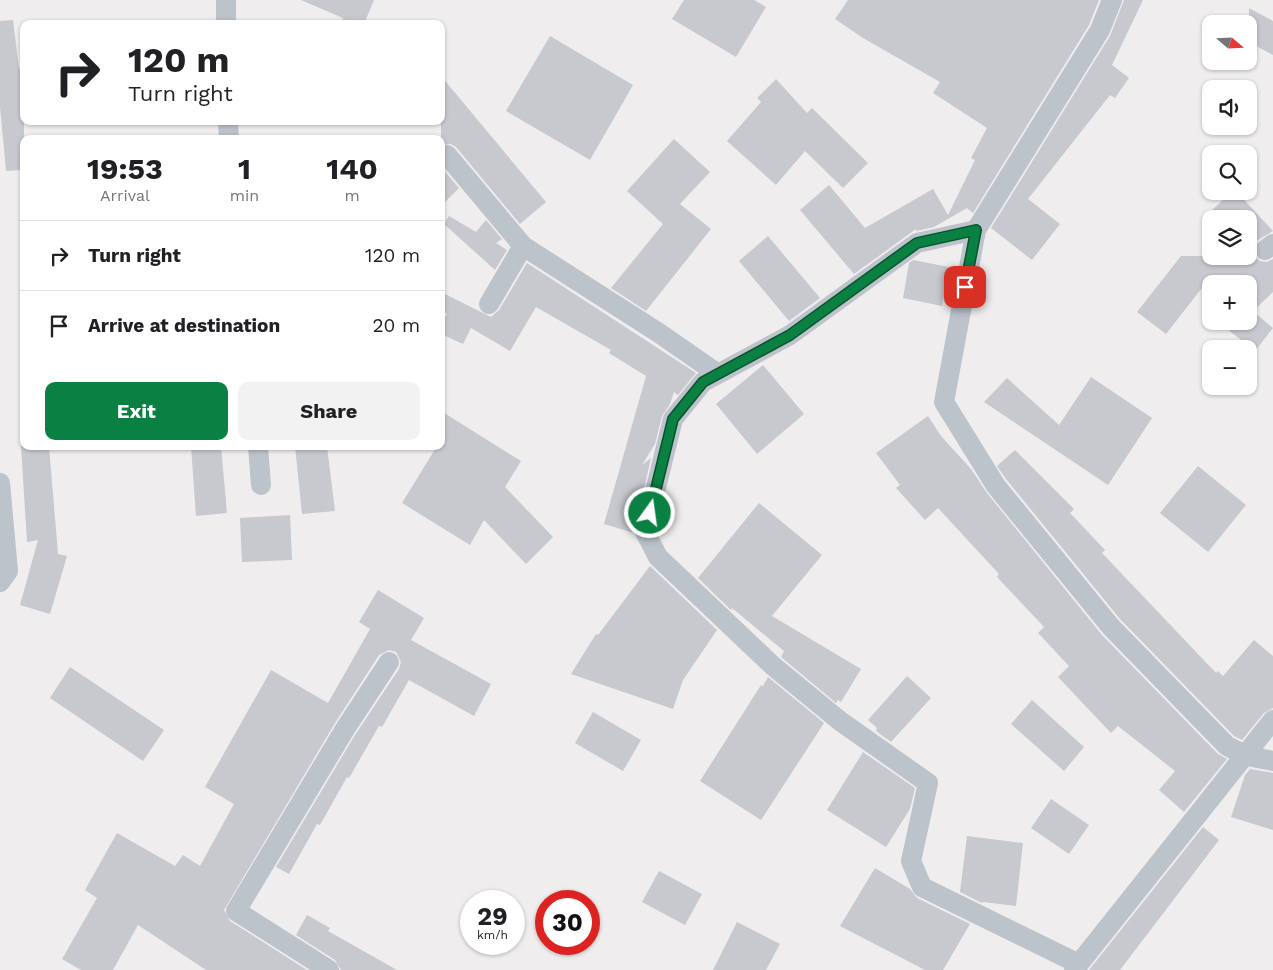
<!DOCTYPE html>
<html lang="en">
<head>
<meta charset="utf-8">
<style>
  body { margin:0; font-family:"Work Sans",sans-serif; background:#f2f2f2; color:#202124; height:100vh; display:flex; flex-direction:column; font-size:19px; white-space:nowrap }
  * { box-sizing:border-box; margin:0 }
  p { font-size:16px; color:#757577 }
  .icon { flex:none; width:28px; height:28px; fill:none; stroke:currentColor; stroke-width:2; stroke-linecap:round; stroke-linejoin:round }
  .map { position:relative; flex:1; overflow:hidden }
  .drawer { position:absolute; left:20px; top:135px; width:425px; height:315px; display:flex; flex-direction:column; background:#fff; border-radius:10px; box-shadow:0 1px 4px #0004 }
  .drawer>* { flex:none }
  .top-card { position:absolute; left:20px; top:20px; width:425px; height:105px; border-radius:10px; box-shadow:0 1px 4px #0004; background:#fff; color:#202124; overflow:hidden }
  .needle { width:32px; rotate:109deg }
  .controls { position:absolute; left:1202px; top:15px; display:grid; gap:10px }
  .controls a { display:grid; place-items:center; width:55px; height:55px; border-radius:10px; background:#fff; box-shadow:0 1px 4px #0004; font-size:25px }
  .speed { position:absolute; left:460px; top:890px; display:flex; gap:10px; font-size:25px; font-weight:700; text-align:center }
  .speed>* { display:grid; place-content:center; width:65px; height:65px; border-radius:50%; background:#fff; box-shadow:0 1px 4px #0004; line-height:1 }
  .speed small { font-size:12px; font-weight:400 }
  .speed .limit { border:8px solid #d22; background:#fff; color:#111 }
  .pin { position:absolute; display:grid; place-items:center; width:42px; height:42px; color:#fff; margin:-21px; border-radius:10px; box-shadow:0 2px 8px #0006 }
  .me { position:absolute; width:55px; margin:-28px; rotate:14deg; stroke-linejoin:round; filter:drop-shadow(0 0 4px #0008) }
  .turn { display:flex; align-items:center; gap:18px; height:105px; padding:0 25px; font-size:22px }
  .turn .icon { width:65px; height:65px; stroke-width:2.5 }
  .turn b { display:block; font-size:35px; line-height:42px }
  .eta { display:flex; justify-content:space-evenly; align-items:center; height:85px; text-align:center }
  .eta b { font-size:30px; font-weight:700; line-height:35px }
  .action { display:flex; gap:10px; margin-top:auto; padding:10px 25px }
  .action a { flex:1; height:58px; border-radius:10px; background:#0b8043; color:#fff; font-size:20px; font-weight:700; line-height:58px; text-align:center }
  .action a+a { background:#f2f2f2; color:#202124 }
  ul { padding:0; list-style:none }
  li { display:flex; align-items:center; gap:15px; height:70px; padding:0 25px; border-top:1px solid #e0e0e0 }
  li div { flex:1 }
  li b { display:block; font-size:19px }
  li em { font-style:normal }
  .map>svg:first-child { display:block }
  .building { fill:#c7c9cf }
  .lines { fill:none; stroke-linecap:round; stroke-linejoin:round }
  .minor { stroke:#bcc3ca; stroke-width:20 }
  .route-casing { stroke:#07532c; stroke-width:12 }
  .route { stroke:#0b8043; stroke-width:9 }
</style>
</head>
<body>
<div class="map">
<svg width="1273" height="970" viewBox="0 0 1273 970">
  <rect width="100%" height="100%" fill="#efeded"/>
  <path class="building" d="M 301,0 L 374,0 L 364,24 L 341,24 L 343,18 Z
    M 684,0 L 754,0 L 766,7 L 736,57 L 672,19 Z
    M 848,0 L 1099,0 L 1089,25 L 973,213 L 967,208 L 934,227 L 916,231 L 916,229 L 854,274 L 800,210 L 829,185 L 865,228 L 933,189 L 948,215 L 975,160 L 971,158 L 987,128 L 933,93 L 940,82 L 863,38 L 835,19 Z
    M 1124,0 L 1143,0 L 1112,65 L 1129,78 L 1115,98 L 1110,95 L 1028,199 L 1060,224 L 1032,260 L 991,228 L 1110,36 Z
    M 1249,8 L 1273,21 L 1273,55 L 1249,42 Z
    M 13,20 L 19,69 L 24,68 L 24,170 L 6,171 L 0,107 L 0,21 Z
    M 550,36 L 633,85 L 590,160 L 506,111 Z
    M 441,76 L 546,202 L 520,224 L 456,147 L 451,144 L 441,145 Z
    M 776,79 L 807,113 L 812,108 L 868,163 L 843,188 L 805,151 L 776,185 L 727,141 L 761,102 L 757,98 Z
    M 674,139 L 710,172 L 680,204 L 711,229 L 646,311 L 611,288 L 663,224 L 627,191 Z
    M 441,167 L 459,188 L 441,206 Z
    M 1232,191 L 1236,191 L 1273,231 L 1258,240 L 1254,246 L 1255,257 L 1260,261 L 1267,262 L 1273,259 L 1273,292 L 1253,311 L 1273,328 L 1255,351 L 1217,321 L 1249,321 L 1249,284 L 1205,284 L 1166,334 L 1137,312 L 1181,256 L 1249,256 L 1249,219 L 1203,219 Z
    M 449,216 L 476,232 L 486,220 L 502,239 L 496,243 L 507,250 L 495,270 L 444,224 Z
    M 768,236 L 820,298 L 789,321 L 739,261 Z
    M 913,260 L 949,267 L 942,306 L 903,298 L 909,263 Z
    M 527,263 L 696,373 L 678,395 L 674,392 L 670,404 L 662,416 L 655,444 L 642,465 L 651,458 L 634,533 L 604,524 L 646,376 L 609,353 L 611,350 L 536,307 L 510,351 L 471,328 L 463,344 L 441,334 L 441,325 L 447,314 L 441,310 L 441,292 L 491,317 L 499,310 Z
    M 763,365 L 804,414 L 757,454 L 716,404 Z
    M 1091,377 L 1152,418 L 1108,485 L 984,402 L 1007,378 L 1059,425 Z
    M 441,411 L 521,461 L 505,487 L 553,537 L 526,564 L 484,520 L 470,545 L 402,503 L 437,446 L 441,446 Z
    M 928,416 L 941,436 L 971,469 L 987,493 L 1102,635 L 1218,754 L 1227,759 L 1184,812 L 1159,790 L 1175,771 L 1118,726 L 1111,733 L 1058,677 L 1069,666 L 1038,633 L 1044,627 L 997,577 L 999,574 L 938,508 L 925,520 L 896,488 L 900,485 L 876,453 Z
    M 21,446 L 49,446 L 58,554 L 67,556 L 50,614 L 20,605 L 38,540 L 27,542 Z
    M 191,446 L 221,446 L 227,513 L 196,516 Z
    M 295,446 L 327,446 L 335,511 L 302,514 Z
    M 1015,450 L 1074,509 L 1070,513 L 1105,550 L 1102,553 L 1216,673 L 1218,671 L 1223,676 L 1254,640 L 1273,656 L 1273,708 L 1264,713 L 1242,740 L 1234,736 L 1120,619 L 1006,479 L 997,466 Z
    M 1198,466 L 1246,505 L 1208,552 L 1160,513 Z
    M 759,503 L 822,555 L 772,616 L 861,669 L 841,702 L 838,700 L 836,703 L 781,657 L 784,651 L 732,608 L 731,610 L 698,578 Z
    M 290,515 L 292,560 L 242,562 L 240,518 Z
    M 650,566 L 717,630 L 683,680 L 673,709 L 571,674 L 596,634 L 598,635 Z
    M 378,590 L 424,618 L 411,640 L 491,684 L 474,716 L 409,680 L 382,727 L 379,726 L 349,778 L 347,777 L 320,825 L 317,824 L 289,874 L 276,867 L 355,735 L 399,669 L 401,662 L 396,652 L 389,650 L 379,655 L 335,723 L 224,910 L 230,921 L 307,970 L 206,970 L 138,925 L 113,970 L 81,970 L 62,959 L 97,898 L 85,890 L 117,833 L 175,866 L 183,855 L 200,866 L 234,804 L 205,787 L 271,670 L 328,703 L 370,629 L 359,622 Z
    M 70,667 L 164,730 L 143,761 L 50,698 Z
    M 907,676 L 931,698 L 891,742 L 876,731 L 877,728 L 868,720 Z
    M 768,677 L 824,723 L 761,820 L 700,781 L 761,685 L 763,686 Z
    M 1032,700 L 1084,747 L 1064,771 L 1011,724 Z
    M 593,712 L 641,740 L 623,771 L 575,743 Z
    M 863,752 L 915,788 L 910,809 L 886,847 L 827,810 Z
    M 1250,769 L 1273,773 L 1273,830 L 1231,817 L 1245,775 Z
    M 1051,799 L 1089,825 L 1069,854 L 1031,828 Z
    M 1203,827 L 1219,840 L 1120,970 L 1089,970 Z
    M 967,836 L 1023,843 L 1016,906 L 983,902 L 982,903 L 960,892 Z
    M 875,868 L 910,889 L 917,898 L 970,924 L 943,970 L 925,970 L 840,926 Z
    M 659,871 L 702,894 L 685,925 L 642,902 Z
    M 307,915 L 330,928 L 328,931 L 397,970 L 341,970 L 335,960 L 296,935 Z
    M 737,922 L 780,944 L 766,970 L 713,970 Z"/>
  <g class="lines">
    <path class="minor" d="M 226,0 L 226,24
      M 1112,0 L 1100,30 L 976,230 L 944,402 L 996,486 L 1111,627 L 1227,746 L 1247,756 L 1273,761
      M 228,121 L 229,139
      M 447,155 L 523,246 L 659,333 L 718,374
      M 976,230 L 917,243 L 790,335 L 703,382 L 673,419 L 645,532 L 658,557 L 773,666 L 840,721 L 928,783 L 911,861 L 922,887 L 1079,964
      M 1265,250 L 1273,244
      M 489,304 L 523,246
      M 258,446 L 261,485
      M 0,483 L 8,571 L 0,582
      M 329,970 L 236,911 L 345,729 L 389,662
      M 1074,970 L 1273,720"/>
  </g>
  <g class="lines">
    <defs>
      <path id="route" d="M 650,513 L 673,419 L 703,382 L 790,335 L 917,243 L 976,230 L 965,287"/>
    </defs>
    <use href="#route" class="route-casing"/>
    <use href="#route" class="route"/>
  </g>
</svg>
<div class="controls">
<a><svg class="needle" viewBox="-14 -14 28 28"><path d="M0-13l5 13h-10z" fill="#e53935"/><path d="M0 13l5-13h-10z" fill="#757577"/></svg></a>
<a><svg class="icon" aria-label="sound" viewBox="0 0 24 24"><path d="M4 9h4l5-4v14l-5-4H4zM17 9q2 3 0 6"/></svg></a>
<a><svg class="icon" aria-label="search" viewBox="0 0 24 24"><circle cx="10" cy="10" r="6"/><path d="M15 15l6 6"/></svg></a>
<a><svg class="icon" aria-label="layers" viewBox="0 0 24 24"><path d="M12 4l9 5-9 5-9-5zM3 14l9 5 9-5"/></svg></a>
<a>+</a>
<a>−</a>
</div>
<div class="speed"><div>29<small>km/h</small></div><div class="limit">30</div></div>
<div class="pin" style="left:965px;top:287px;background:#d93025"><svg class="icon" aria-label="arrive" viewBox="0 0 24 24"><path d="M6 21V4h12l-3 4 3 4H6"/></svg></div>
<svg class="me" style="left:650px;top:513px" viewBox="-20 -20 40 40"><circle r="17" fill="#0b8043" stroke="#fff" stroke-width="3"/><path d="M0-11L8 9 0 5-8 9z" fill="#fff"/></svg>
<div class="top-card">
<div class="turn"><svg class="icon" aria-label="right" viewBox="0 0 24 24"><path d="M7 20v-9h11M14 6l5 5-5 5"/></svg><div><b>120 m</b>Turn right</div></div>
</div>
<section class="drawer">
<div class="eta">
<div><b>19:53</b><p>Arrival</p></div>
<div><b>1</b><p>min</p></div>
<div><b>140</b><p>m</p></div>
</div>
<ul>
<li><svg class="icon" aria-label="right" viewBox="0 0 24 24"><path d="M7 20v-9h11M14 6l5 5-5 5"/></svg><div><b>Turn right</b></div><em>120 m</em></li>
<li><svg class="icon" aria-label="arrive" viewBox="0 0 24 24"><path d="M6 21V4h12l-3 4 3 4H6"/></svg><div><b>Arrive at destination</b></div><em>20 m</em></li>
</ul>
<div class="action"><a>Exit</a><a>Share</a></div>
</section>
</div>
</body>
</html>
